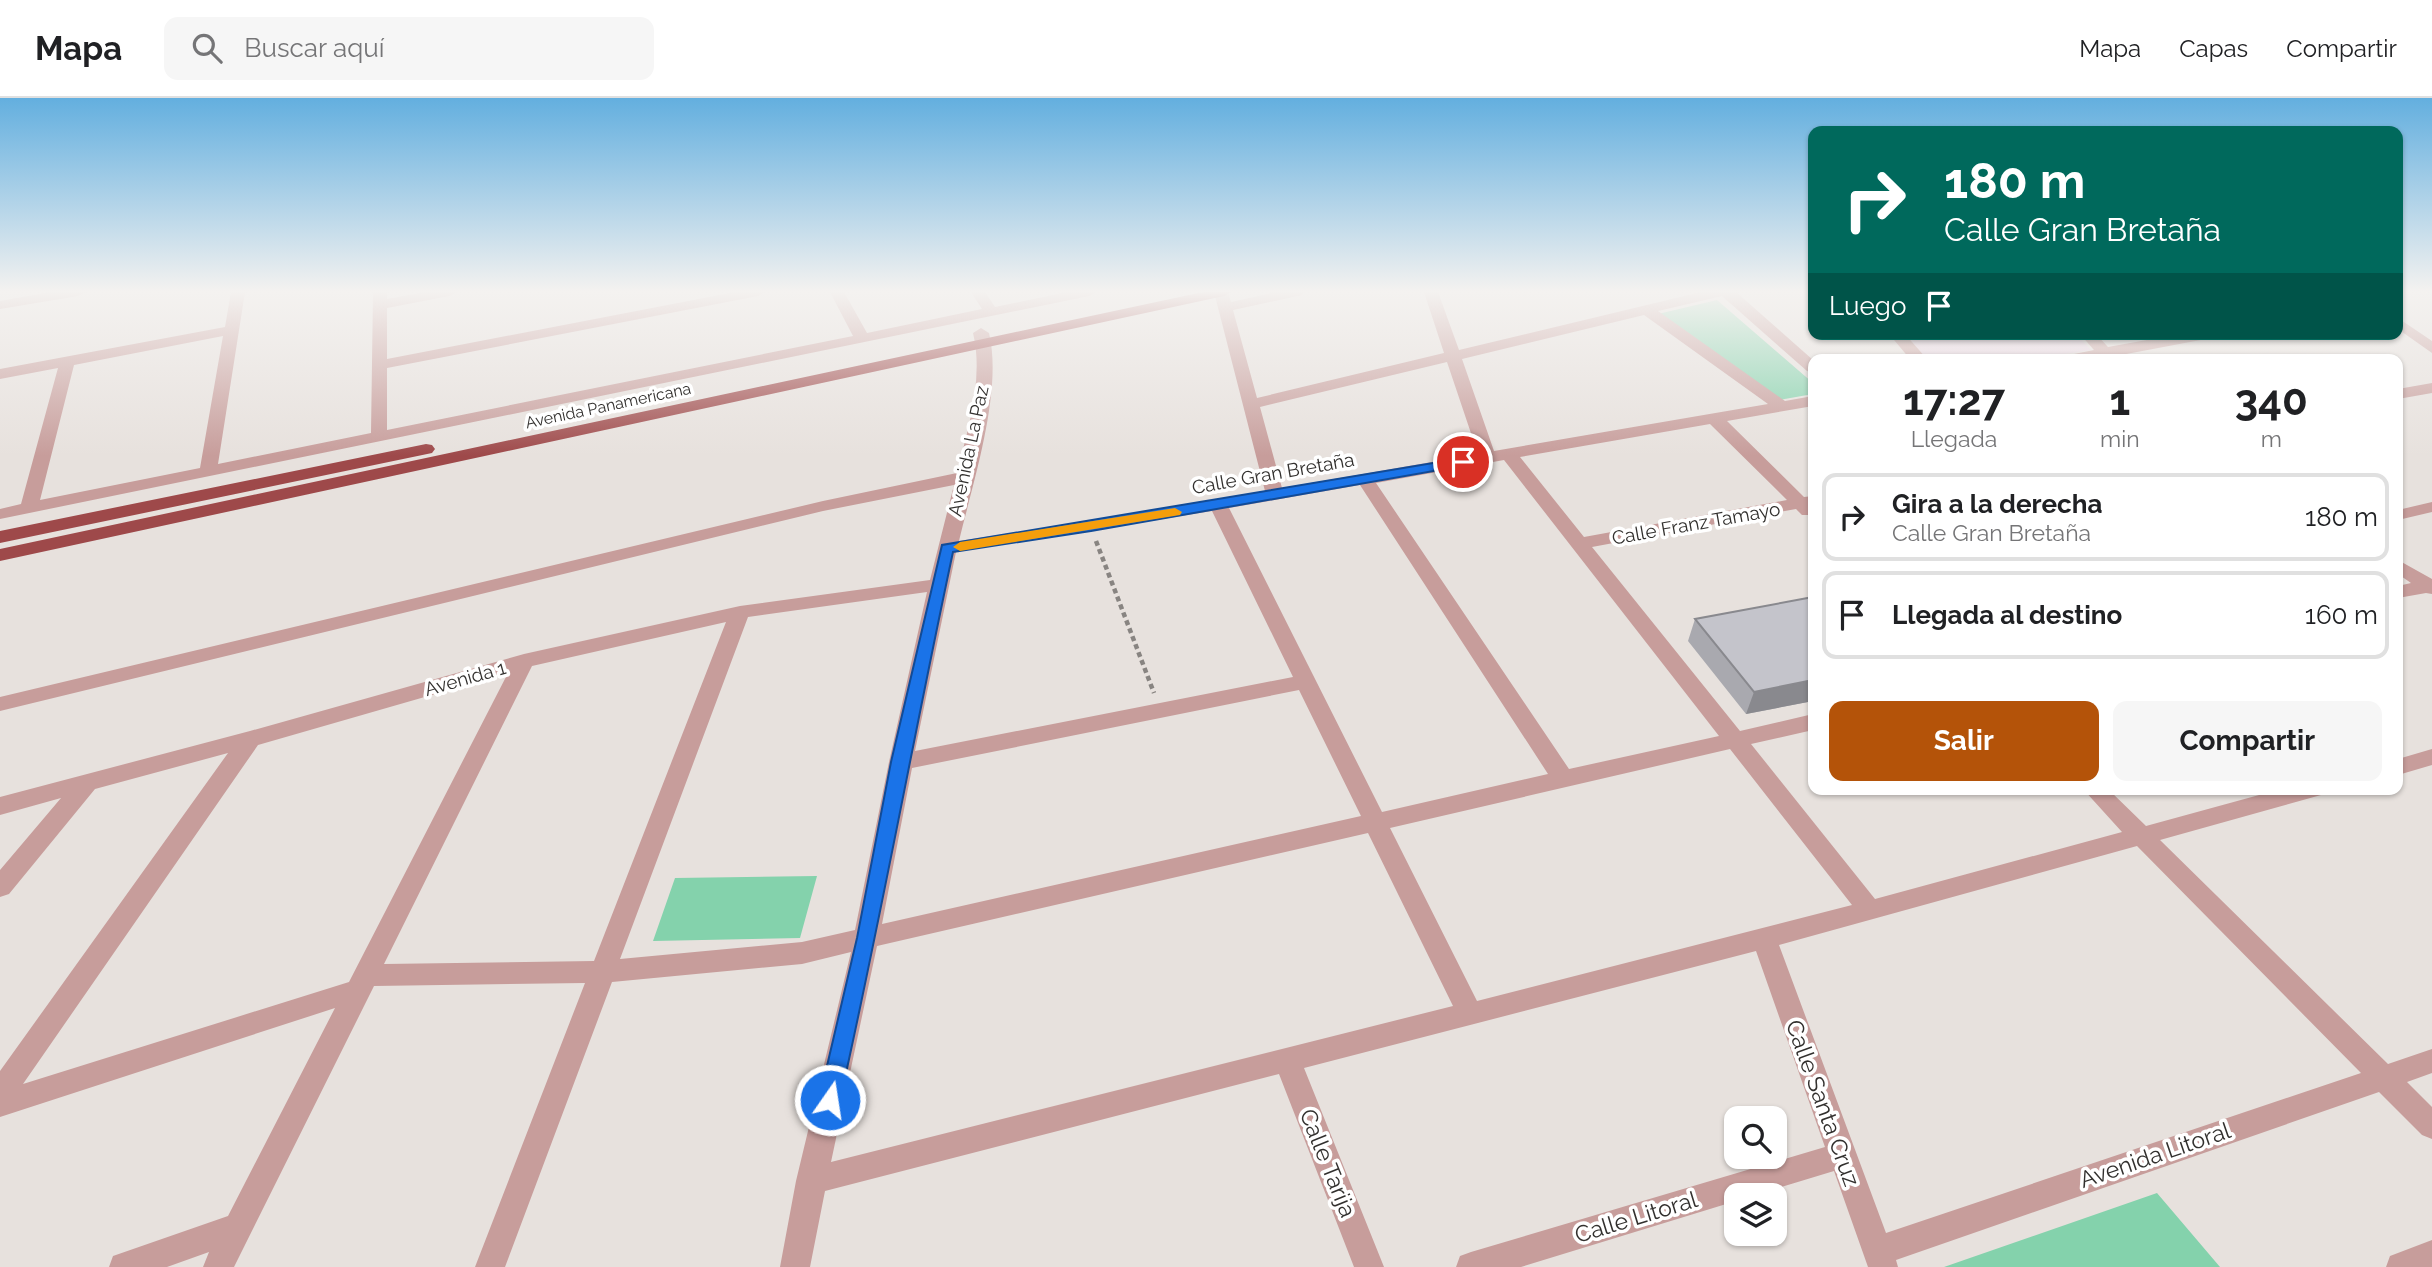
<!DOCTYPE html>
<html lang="es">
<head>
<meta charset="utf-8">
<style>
  body { margin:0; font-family:Raleway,sans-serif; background:#f6f6f6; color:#202124; height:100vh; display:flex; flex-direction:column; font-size:26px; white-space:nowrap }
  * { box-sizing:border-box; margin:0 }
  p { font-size:23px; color:#757577 }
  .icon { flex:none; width:38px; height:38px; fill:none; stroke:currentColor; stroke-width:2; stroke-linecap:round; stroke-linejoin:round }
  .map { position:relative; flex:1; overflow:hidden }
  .sheet { position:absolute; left:1808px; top:256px; width:595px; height:441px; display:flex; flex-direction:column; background:#fff; border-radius:14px; box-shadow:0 2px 5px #0004 }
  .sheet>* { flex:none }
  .guide { position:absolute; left:1808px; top:28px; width:595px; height:214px; border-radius:14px; box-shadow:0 2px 5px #0004; background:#00695c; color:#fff; overflow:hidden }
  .fabs { position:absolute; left:1724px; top:1008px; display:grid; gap:14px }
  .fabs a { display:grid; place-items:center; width:63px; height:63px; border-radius:14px; background:#fff; box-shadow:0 2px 5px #0004; font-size:35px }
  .pin { position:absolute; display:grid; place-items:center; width:60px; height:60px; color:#fff; margin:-30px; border:4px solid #fff; border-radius:50%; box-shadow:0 2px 7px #0007 }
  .me { position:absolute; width:77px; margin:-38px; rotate:13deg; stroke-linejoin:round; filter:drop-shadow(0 0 5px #0008) }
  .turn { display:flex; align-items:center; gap:24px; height:147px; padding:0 21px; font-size:32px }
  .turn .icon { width:91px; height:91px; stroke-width:2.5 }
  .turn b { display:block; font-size:49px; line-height:60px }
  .then { display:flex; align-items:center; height:66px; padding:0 21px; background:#0003; gap:14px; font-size:26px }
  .eta { display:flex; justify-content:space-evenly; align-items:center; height:119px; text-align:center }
  .eta b { font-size:42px; font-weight:700; line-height:49px }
  .action { display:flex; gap:14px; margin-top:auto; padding:14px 21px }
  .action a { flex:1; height:80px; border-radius:14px; background:#b45309; color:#fff; font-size:28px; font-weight:700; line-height:80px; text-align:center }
  .action a+a { background:#f6f6f6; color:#202124 }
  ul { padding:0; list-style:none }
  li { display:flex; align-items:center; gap:21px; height:88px; margin:0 14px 10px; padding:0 7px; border:4px solid #e0e0e0; border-radius:14px }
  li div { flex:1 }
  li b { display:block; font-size:26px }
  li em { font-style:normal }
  header { display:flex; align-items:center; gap:42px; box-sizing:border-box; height:98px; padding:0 35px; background:#fff; border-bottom:2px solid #e0e0e0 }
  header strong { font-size:33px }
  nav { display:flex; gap:38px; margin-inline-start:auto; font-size:24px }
  .search { width:490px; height:63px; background:#f6f6f6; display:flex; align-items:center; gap:18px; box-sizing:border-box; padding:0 24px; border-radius:14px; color:#757577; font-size:26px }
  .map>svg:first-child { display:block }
  .education { fill:#e7d2e0 }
  .green { fill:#84d2ac }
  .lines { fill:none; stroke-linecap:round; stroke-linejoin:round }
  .path { stroke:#888481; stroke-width:4.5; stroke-dasharray:5 3.5; stroke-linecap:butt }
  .minor { fill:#c79d9b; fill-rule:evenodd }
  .highway { fill:#9e494a; fill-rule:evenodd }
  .wall { fill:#a9a9af }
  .shaded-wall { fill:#89898e }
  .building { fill:#c4c4cb; stroke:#89898e; stroke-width:2 }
  .route { fill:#1a73e8; stroke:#114b97; stroke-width:2 }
  .slow { fill:#f59e0b }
  .labels { text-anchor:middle; stroke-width:7; stroke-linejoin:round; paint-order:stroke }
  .far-street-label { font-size:16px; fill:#32302e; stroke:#fff }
  .street-label { font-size:19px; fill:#32302e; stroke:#fff }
  .near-street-label { font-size:23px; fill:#32302e; stroke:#fff }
</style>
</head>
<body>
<header>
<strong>Mapa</strong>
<div class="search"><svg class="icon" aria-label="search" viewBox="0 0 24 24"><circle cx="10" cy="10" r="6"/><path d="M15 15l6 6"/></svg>Buscar aquí</div>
<nav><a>Mapa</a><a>Capas</a><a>Compartir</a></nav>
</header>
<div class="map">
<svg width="2432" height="1169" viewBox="0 0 2432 1169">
  <rect width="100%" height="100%" fill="#e7e1dd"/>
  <path class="education" d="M 1905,236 L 2076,236 L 2091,252 L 2034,261 L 1927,261 Z"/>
  <path class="green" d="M 1717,202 L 1813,285 L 1813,296 L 1779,302 L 1658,216 Z
    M 817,778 L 800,840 L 653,843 L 675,780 Z
    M 2157,1095 L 2220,1169 L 1944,1169 Z"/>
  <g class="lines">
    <path class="path" d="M 1096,443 L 1154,595"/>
    <path class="minor" d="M 51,194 L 85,194 L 78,198 L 0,211 L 0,203 Z
      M 231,194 L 245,194 L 218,366 L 371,335 L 373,194 L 387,194 L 387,201 L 426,194 L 456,194 L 449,198 L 387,210 L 387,261 L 735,194 L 765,194 L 758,198 L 387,270 L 387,332 L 853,238 L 830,194 L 844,194 L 867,235 L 982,211 L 971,194 L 985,194 L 995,209 L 1067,194 L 1096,194 L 1089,198 L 0,421 L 0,411 L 21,406 L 58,270 L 0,281 L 0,271 L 225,229 ZM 223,238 L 200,370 L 40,402 L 74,267 Z
      M 1214,194 L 1228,194 L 1231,204 L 1276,194 L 1304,194 L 1302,197 L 1233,212 L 1257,300 L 1444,255 L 1424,194 L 1438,194 L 1459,252 L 1701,194 L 1736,194 L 1813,262 L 1813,275 L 1807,273 L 1722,198 L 1658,213 L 1785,303 L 1813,298 L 1813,308 L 1727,323 L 1804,399 L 1813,398 L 1813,417 L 1802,417 L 1796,411 L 1592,449 L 1740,633 L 1813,616 L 1813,632 L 1751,646 L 1875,801 L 2122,734 L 2083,691 L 2108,691 L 2146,728 L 2281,691 L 2324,691 L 2321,697 L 2160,742 L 2388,966 L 2432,951 L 2432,975 L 2407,984 L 2432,1009 L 2432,1041 L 2422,1037 L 2379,994 L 1896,1162 L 1898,1169 L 1868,1169 L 1834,1073 L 1755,1097 L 1736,1097 L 1736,1103 L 1521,1169 L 1456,1169 L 1460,1158 L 1471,1154 L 1825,1049 L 1756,853 L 1304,970 L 1384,1169 L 1354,1169 L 1279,976 L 825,1093 L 810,1169 L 780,1169 L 796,1083 L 851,854 L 802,866 L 612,884 L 505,1169 L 475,1169 L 585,885 L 374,888 L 234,1169 L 203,1169 L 209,1154 L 167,1169 L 109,1169 L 113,1158 L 228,1118 L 335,910 L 0,1019 L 0,973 L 228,655 L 95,691 L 9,796 L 0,799 L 0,772 L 61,700 L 0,717 L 0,699 L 250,633 L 524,556 L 740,508 L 930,482 L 954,387 L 823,413 L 0,613 L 0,599 L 823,403 L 957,375 C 968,331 984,280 973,235 L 981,230 L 989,235 C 1003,293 973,384 959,443 L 1091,423 L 1265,393 ZM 1644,217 L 1768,306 L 1494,353 L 1462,261 ZM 1447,264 L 1478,356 L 1282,390 L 1260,309 ZM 1710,326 L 1787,402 L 1584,439 L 1520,359 ZM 1504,362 L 1719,638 L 1569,671 L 1376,385 ZM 1360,387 L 1548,676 L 1382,714 L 1229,410 ZM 1212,413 L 1293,579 L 915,653 L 956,454 ZM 927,494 L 889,664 L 855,832 L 802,844 L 620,861 L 748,519 ZM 726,524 L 594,863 L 384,866 L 532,568 ZM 508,575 L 349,884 L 23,986 L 258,647 ZM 1299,592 L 1361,718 L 882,826 L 912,670 ZM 1730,651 L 1852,807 L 1477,903 L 1390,730 ZM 1368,735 L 1453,908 L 831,1064 L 877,848 ZM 2137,748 L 2361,975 L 1886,1135 L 1779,847 Z
      M 2398,220 L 2432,243 L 2432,255 L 2398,231 Z
      M 1889,236 L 1905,236 L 1927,261 L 1910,261 Z
      M 2080,236 L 2096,236 L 2108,249 L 2180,236 L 2213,236 L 2206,241 L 2105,260 L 2062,261 L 2064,258 L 2094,252 Z
      M 2432,285 L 2432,295 L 2398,301 L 2398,291 Z
      M 2432,404 L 2432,414 L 2398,422 L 2398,412 Z
      M 2398,462 L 2432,481 L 2432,496 L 2426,495 L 2398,500 L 2398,488 L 2411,485 L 2398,476 Z
      M 2432,651 L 2432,667 L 2398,677 L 2398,661 Z
      M 2432,1142 L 2432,1169 L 2386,1169 L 2390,1158 Z"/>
    <path class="highway" d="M 1203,194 L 1231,194 L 1224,198 L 0,463 L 0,451 Z
      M 426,346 L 432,347 L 435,351 L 432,355 L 0,445 L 0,433 Z"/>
  </g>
  <path class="wall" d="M 1911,236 L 1988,236 L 1914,239 Z
    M 1813,499 L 1813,603 L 1746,616 L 1688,543 L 1695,521 Z"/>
  <path class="shaded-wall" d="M 1813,582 L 1813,603 L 1746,616 L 1754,594 Z"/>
  <path class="building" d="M 1813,499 L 1813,582 L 1754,594 L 1695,521 Z"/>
  <linearGradient id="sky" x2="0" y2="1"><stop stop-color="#63afdf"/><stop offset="0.54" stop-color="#f4f2f0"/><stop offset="1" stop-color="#f4f2f0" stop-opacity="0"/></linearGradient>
  <rect width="2432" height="358" fill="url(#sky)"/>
  <path class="route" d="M 1463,360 L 1468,361 L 1468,367 L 1091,433 L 953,454 C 914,636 881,820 840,1002 L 837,1009 L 830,1012 L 822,1009 L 819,1002 L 857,840 L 891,664 L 942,447 Z"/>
  <path class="slow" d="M 1175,410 L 1182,414 L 1180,417 L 960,453 L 953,449 L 960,444 Z"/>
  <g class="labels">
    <g class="far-street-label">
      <text transform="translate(608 307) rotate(-12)" y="6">Avenida Panamericana</text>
    </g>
    <g class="street-label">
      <text transform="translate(968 353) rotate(-78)" y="7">Avenida La Paz</text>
      <text transform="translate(1273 375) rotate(-10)" y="7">Calle Gran Bretaña</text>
      <text transform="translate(1696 425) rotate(-10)" y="7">Calle Franz Tamayo</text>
      <text transform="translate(465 580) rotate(-16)" y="7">Avenida 1</text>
    </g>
    <g class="near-street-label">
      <text transform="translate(1823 1005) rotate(70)" y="8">Calle Santa Cruz</text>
      <text transform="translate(2155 1057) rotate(-19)" y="8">Avenida Litoral</text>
      <text transform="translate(1328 1065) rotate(68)" y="8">Calle Tarija</text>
      <text transform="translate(1636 1119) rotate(-17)" y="8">Calle Litoral</text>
    </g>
  </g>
</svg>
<div class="fabs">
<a><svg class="icon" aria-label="search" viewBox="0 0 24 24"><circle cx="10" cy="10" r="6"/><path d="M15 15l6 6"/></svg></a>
<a><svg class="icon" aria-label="layers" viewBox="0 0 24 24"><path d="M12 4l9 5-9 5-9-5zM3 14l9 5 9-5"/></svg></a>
</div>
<div class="pin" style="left:1463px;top:364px;background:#d93025"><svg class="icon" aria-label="arrive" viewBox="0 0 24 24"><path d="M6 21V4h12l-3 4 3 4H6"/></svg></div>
<svg class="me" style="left:830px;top:1002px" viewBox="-20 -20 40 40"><circle r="17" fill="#1a73e8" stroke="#fff" stroke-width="3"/><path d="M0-11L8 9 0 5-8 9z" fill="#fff"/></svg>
<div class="guide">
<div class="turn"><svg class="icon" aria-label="right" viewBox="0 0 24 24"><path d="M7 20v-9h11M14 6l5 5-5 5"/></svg><div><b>180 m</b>Calle Gran Bretaña</div></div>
<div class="then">Luego<svg class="icon" aria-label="arrive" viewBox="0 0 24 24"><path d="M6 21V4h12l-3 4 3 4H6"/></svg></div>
</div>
<section class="sheet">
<div class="eta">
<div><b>17:27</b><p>Llegada</p></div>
<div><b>1</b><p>min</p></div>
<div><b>340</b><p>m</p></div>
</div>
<ul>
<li><svg class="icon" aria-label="right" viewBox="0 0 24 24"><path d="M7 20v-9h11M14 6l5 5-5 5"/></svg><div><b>Gira a la derecha</b><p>Calle Gran Bretaña</p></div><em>180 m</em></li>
<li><svg class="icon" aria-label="arrive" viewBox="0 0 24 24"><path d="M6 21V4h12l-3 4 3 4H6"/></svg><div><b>Llegada al destino</b></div><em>160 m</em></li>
</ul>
<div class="action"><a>Salir</a><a>Compartir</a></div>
</section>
</div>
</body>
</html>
